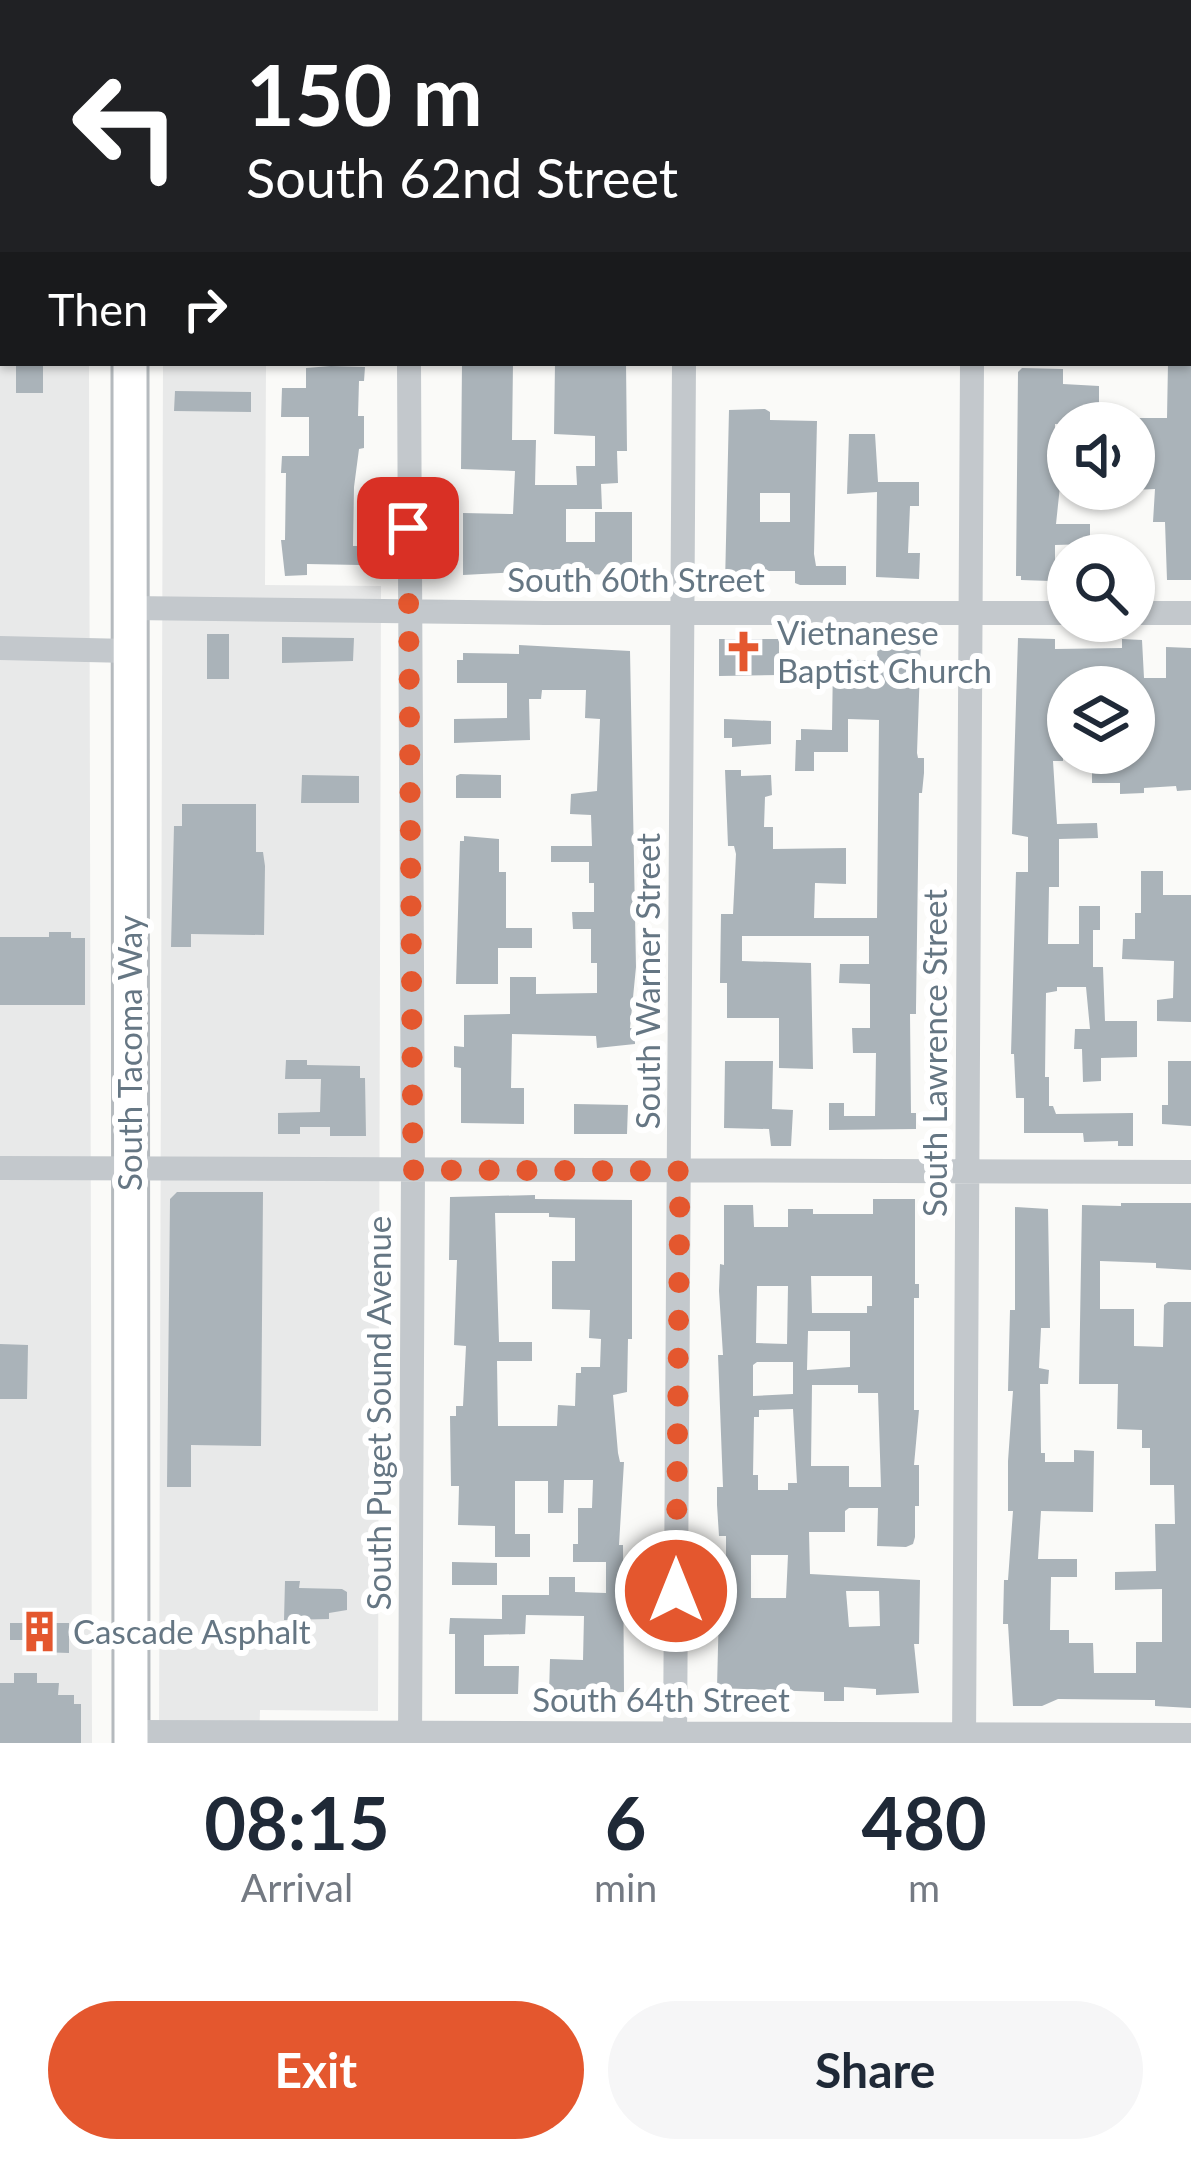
<!DOCTYPE html>
<html lang="en">
<head>
<meta charset="utf-8">
<style>
  body { margin:0; font-family:Lato,sans-serif; background:#f6f6f7; color:#1f2937; height:100vh; display:flex; flex-direction:column; font-size:45px; white-space:nowrap }
  * { box-sizing:border-box; margin:0 }
  p { font-size:39px; color:#747a83 }
  .icon { flex:none; width:66px; height:66px; fill:none; stroke:currentColor; stroke-width:2; stroke-linecap:round; stroke-linejoin:round }
  .map { position:relative; height:1743px; overflow:hidden }
  .side { display:flex; flex-direction:column; background:#fff; flex:1 }
  .side>* { flex:none }
  .banner { position:absolute; left:0px; top:0px; width:1191px; height:366px; box-shadow:0 3px 9px #0004; background:#202124; color:#fff; overflow:hidden }
  .fabs { position:absolute; left:1047px; top:402px; display:grid; gap:24px }
  .fabs a { display:grid; place-items:center; width:108px; height:108px; border-radius:50%; background:#fff; box-shadow:0 3px 9px #0004; font-size:60px }
  .pin { position:absolute; display:grid; place-items:center; width:102px; height:102px; color:#fff; margin:-51px; border-radius:24px; box-shadow:0 6px 18px #0006 }
  .me { position:absolute; width:132px; margin:-66px; rotate:0deg; stroke-linejoin:round; filter:drop-shadow(0 0 9px #0008) }
  .turn { display:flex; align-items:center; gap:42px; height:252px; padding:0 48px; font-size:54px }
  .turn .icon { width:156px; height:156px; stroke-width:2.5 }
  .turn b { display:block; font-size:84px; line-height:102px }
  .then { display:flex; align-items:center; height:114px; padding:0 48px; background:#0003; gap:24px; font-size:45px }
  .eta { display:flex; justify-content:space-evenly; align-items:center; height:204px; text-align:center }
  .eta b { font-size:72px; font-weight:700; line-height:84px }
  .primary-button { display:flex; gap:24px; margin-top:auto; padding:24px 48px }
  .primary-button a { flex:1; height:138px; border-radius:72px; background:#e4572e; color:#fff; font-size:48px; font-weight:700; line-height:138px; text-align:center }
  .primary-button a+a { background:#f6f6f7; color:#1f2937 }
  .map>svg:first-child { display:block }
  .built { fill:#e8e9e9 }
  .building { fill:#aab3b9; fill-rule:evenodd }
  .lines { fill:none; stroke-linecap:round; stroke-linejoin:round }
  .major-casing { stroke:#b5babe; stroke-width:39 }
  .minor { stroke:#c3c8cc; stroke-width:24 }
  .major { stroke:#fff; stroke-width:33 }
  .route { stroke:#e4572e; stroke-width:21; stroke-dasharray:0 37.8 }
  .labels { text-anchor:middle; stroke-width:12; stroke-linejoin:round; paint-order:stroke }
  .street-label { font-size:33px; fill:#657683; stroke:#fff }
  .poi-label { font-size:33px; fill:#657683; stroke:#fff; text-anchor:start }
</style>
</head>
<body>
<div class="map">
<svg width="1191" height="1743" viewBox="0 0 1191 1743">
  <rect width="100%" height="100%" fill="#fafaf8"/>
  <path class="built" d="M 0,0 L 89,0 L 3,3 L 3,363 L 89,363 L 92,1743 L 0,1743 Z
    M 163,363 L 266,363 L 265,585 L 381,586 L 378,1711 L 260,1710 L 259,1743 L 159,1743 Z"/>
  <path class="building" d="M 462,363 L 513,363 L 512,440 L 536,440 L 535,485 L 577,485 L 576,466 L 595,466 L 595,436 L 554,434 L 555,363 L 626,363 L 627,451 L 617,451 L 618,483 L 601,484 L 602,509 L 566,509 L 566,542 L 595,542 L 595,512 L 632,512 L 632,576 L 589,574 L 589,568 L 463,575 L 463,513 L 513,514 L 515,471 L 461,469 Z
    M 1168,363 L 1191,364 L 1191,580 L 1167,580 L 1165,522 L 1153,522 L 1155,489 L 1134,490 L 1134,418 L 1167,418 Z
    M 16,364 L 43,364 L 43,393 L 16,393 Z
    M 331,366 L 365,367 L 364,381 L 359,381 L 358,416 L 364,416 L 364,448 L 359,449 L 354,487 L 353,546 L 360,546 L 360,565 L 307,564 L 307,575 L 285,576 L 281,540 L 285,540 L 286,473 L 281,473 L 282,456 L 309,456 L 309,417 L 281,417 L 282,388 L 306,388 L 306,368 Z
    M 1022,368 L 1063,369 L 1063,384 L 1099,386 L 1099,423 L 1055,424 L 1054,467 L 1062,467 L 1056,524 L 1090,524 L 1090,544 L 1055,545 L 1055,577 L 1050,576 L 1050,581 L 1021,580 L 1021,576 L 1016,576 L 1018,372 Z
    M 175,391 L 251,392 L 251,412 L 174,411 Z
    M 765,409 L 770,412 L 770,420 L 817,421 L 814,554 L 816,566 L 846,566 L 846,585 L 800,585 L 795,583 L 795,571 L 765,571 L 765,582 L 761,584 L 725,584 L 729,410 ZM 760,493 L 790,493 L 790,522 L 760,522 Z
    M 849,434 L 875,434 L 878,482 L 919,482 L 919,506 L 910,506 L 908,553 L 920,553 L 919,579 L 876,577 L 877,492 L 847,494 Z
    M 207,634 L 229,634 L 229,679 L 207,679 Z
    M 878,636 L 921,639 L 917,753 L 918,758 L 924,758 L 924,773 L 922,793 L 919,793 L 916,1008 L 916,1014 L 910,1014 L 911,1113 L 916,1113 L 916,1129 L 829,1130 L 829,1103 L 844,1103 L 844,1116 L 875,1116 L 876,1053 L 853,1053 L 852,1028 L 870,1028 L 870,984 L 839,983 L 840,964 L 869,964 L 869,936 L 742,936 L 742,961 L 811,963 L 813,1069 L 779,1068 L 779,1018 L 727,1018 L 727,983 L 720,983 L 721,914 L 733,914 L 736,854 L 734,846 L 728,846 L 725,770 L 741,770 L 741,776 L 771,775 L 772,795 L 765,797 L 764,827 L 773,827 L 773,849 L 846,848 L 846,884 L 815,883 L 814,918 L 877,918 L 879,720 L 848,719 L 848,752 L 814,752 L 814,771 L 795,771 L 796,740 L 801,740 L 801,729 L 832,730 L 833,660 L 877,660 Z
    M 282,637 L 354,638 L 353,661 L 282,663 Z
    M 1018,638 L 1055,639 L 1055,649 L 1122,648 L 1122,639 L 1142,640 L 1144,678 L 1166,678 L 1166,647 L 1191,648 L 1191,790 L 1177,791 L 1176,786 L 1144,788 L 1144,793 L 1120,794 L 1120,783 L 1092,783 L 1092,753 L 1134,753 L 1134,687 L 1062,687 L 1063,761 L 1053,761 L 1057,824 L 1097,823 L 1098,838 L 1059,839 L 1059,887 L 1049,887 L 1048,944 L 1079,944 L 1079,906 L 1100,906 L 1100,930 L 1093,930 L 1093,967 L 1103,967 L 1105,1021 L 1137,1021 L 1137,1057 L 1101,1058 L 1101,1081 L 1083,1082 L 1082,1049 L 1074,1049 L 1075,1029 L 1090,1029 L 1086,987 L 1057,987 L 1057,991 L 1046,993 L 1045,1077 L 1049,1077 L 1049,1106 L 1053,1106 L 1056,1114 L 1133,1113 L 1133,1146 L 1118,1146 L 1118,1141 L 1084,1142 L 1083,1133 L 1024,1133 L 1024,1098 L 1016,1098 L 1014,1054 L 1011,1054 L 1016,872 L 1028,872 L 1028,837 L 1012,834 Z
    M 719,639 L 779,639 L 779,675 L 719,676 Z
    M 519,645 L 630,651 L 636,967 L 630,1028 L 635,1028 L 635,1044 L 597,1048 L 596,1036 L 512,1034 L 511,1088 L 524,1088 L 524,1124 L 461,1123 L 461,1068 L 454,1067 L 454,1046 L 464,1047 L 464,1015 L 510,1014 L 510,977 L 536,977 L 536,994 L 597,993 L 597,963 L 591,963 L 591,929 L 573,929 L 572,912 L 594,912 L 594,883 L 589,883 L 589,862 L 551,862 L 551,846 L 592,846 L 591,815 L 570,814 L 571,794 L 597,791 L 600,719 L 585,718 L 586,690 L 542,690 L 541,699 L 529,699 L 530,740 L 454,743 L 454,719 L 507,718 L 507,683 L 457,683 L 457,660 L 463,660 L 463,653 L 519,654 Z
    M 724,719 L 771,721 L 771,744 L 732,747 L 732,738 L 724,738 Z
    M 460,774 L 501,775 L 501,798 L 456,798 L 456,776 Z
    M 302,775 L 359,776 L 359,803 L 301,803 Z
    M 182,804 L 256,804 L 256,852 L 263,852 L 265,866 L 264,935 L 191,934 L 191,947 L 171,947 L 174,826 L 182,826 Z
    M 464,836 L 499,839 L 499,872 L 506,872 L 506,928 L 532,928 L 532,948 L 498,948 L 498,984 L 456,984 L 460,841 L 464,841 Z
    M 1141,871 L 1163,871 L 1163,895 L 1191,895 L 1191,1022 L 1157,1021 L 1157,1000 L 1173,998 L 1174,961 L 1122,959 L 1123,939 L 1135,939 L 1135,913 L 1141,913 Z
    M 49,932 L 71,932 L 71,938 L 85,938 L 85,1005 L 0,1005 L 0,937 L 49,937 Z
    M 286,1060 L 307,1060 L 307,1065 L 360,1066 L 360,1078 L 365,1078 L 366,1136 L 330,1136 L 330,1127 L 300,1127 L 300,1134 L 278,1134 L 278,1113 L 320,1112 L 321,1079 L 285,1079 Z
    M 725,1061 L 773,1061 L 772,1109 L 793,1110 L 791,1146 L 771,1146 L 769,1129 L 724,1128 Z
    M 1168,1061 L 1191,1061 L 1191,1126 L 1162,1124 L 1162,1105 L 1168,1105 Z
    M 574,1104 L 628,1105 L 627,1134 L 574,1134 Z
    M 177,1192 L 263,1192 L 261,1446 L 191,1445 L 191,1487 L 167,1487 L 170,1199 Z
    M 535,1195 L 535,1199 L 632,1200 L 632,1339 L 628,1339 L 627,1392 L 613,1395 L 618,1453 L 620,1462 L 624,1462 L 619,1545 L 623,1545 L 624,1692 L 549,1695 L 550,1659 L 583,1660 L 584,1616 L 526,1615 L 525,1634 L 484,1635 L 484,1666 L 519,1666 L 518,1694 L 455,1694 L 455,1634 L 449,1634 L 450,1618 L 502,1619 L 502,1595 L 549,1595 L 549,1577 L 575,1577 L 575,1592 L 606,1593 L 606,1562 L 573,1562 L 573,1544 L 578,1544 L 578,1508 L 592,1508 L 593,1480 L 564,1480 L 563,1513 L 548,1513 L 548,1481 L 515,1481 L 515,1534 L 530,1534 L 530,1557 L 495,1557 L 495,1526 L 458,1525 L 459,1486 L 451,1486 L 450,1416 L 456,1416 L 456,1406 L 463,1406 L 466,1346 L 454,1345 L 457,1260 L 449,1260 L 450,1197 ZM 495,1213 L 549,1213 L 549,1217 L 575,1218 L 575,1261 L 552,1261 L 552,1309 L 590,1310 L 589,1338 L 601,1339 L 600,1367 L 581,1367 L 581,1373 L 576,1373 L 575,1406 L 558,1405 L 557,1426 L 498,1426 L 497,1361 L 532,1361 L 532,1342 L 499,1342 Z
    M 873,1199 L 915,1199 L 915,1284 L 919,1284 L 919,1298 L 914,1298 L 914,1410 L 919,1410 L 914,1465 L 919,1465 L 919,1506 L 915,1506 L 915,1537 L 913,1544 L 906,1547 L 877,1546 L 878,1508 L 849,1508 L 845,1511 L 845,1532 L 809,1532 L 810,1574 L 920,1580 L 919,1644 L 914,1644 L 919,1693 L 876,1695 L 876,1689 L 844,1687 L 844,1701 L 824,1701 L 824,1692 L 717,1688 L 720,1566 L 726,1566 L 726,1536 L 719,1536 L 717,1505 L 717,1487 L 723,1487 L 718,1355 L 723,1355 L 719,1291 L 720,1264 L 724,1265 L 724,1205 L 753,1205 L 754,1227 L 788,1227 L 788,1209 L 813,1209 L 813,1214 L 873,1214 ZM 811,1276 L 872,1276 L 872,1306 L 867,1306 L 867,1313 L 812,1313 ZM 757,1286 L 788,1286 L 787,1344 L 756,1343 ZM 808,1331 L 850,1331 L 850,1367 L 807,1370 ZM 757,1362 L 793,1362 L 793,1394 L 753,1396 L 753,1365 ZM 812,1385 L 858,1385 L 858,1393 L 878,1393 L 881,1487 L 849,1487 L 849,1466 L 811,1466 ZM 793,1409 L 797,1483 L 788,1483 L 788,1490 L 758,1490 L 758,1475 L 753,1475 L 754,1417 L 759,1417 L 759,1410 ZM 751,1555 L 788,1555 L 786,1598 L 751,1598 ZM 846,1591 L 879,1591 L 880,1626 L 849,1627 Z
    M 1121,1203 L 1191,1203 L 1191,1270 L 1156,1268 L 1156,1263 L 1100,1261 L 1100,1309 L 1134,1309 L 1134,1346 L 1163,1347 L 1164,1305 L 1168,1302 L 1191,1302 L 1191,1708 L 1155,1706 L 1155,1700 L 1151,1700 L 1058,1699 L 1042,1706 L 1013,1706 L 1008,1624 L 1003,1624 L 1004,1580 L 1008,1580 L 1013,1511 L 1008,1511 L 1008,1461 L 1013,1391 L 1008,1391 L 1010,1310 L 1015,1310 L 1015,1207 L 1048,1209 L 1050,1328 L 1041,1328 L 1039,1368 L 1049,1370 L 1048,1384 L 1040,1384 L 1041,1453 L 1045,1453 L 1045,1462 L 1074,1462 L 1074,1450 L 1094,1451 L 1093,1512 L 1041,1511 L 1038,1559 L 1077,1559 L 1077,1577 L 1051,1577 L 1050,1630 L 1069,1630 L 1069,1643 L 1093,1643 L 1094,1673 L 1136,1673 L 1136,1642 L 1162,1642 L 1162,1589 L 1115,1590 L 1115,1572 L 1156,1571 L 1155,1524 L 1175,1524 L 1174,1485 L 1150,1485 L 1150,1448 L 1142,1448 L 1142,1430 L 1117,1429 L 1118,1384 L 1079,1384 L 1082,1205 L 1121,1206 Z
    M 0,1344 L 28,1345 L 27,1399 L 0,1399 Z
    M 452,1562 L 497,1563 L 497,1585 L 452,1585 Z
    M 285,1581 L 300,1581 L 299,1588 L 342,1589 L 347,1592 L 347,1610 L 329,1613 L 329,1619 L 284,1620 Z
    M 10,1623 L 69,1623 L 69,1653 L 40,1652 L 41,1640 L 10,1640 Z
    M 14,1673 L 37,1673 L 37,1683 L 59,1683 L 58,1695 L 74,1695 L 74,1704 L 81,1704 L 81,1743 L 0,1743 L 0,1683 L 14,1683 Z"/>
  <g class="lines">
    <defs>
      <path id="major" d="M 123,3 L 123,0
        M 130,363 L 131,1743"/>
    </defs>
    <use href="#major" class="major-casing"/>
    <path class="minor" d="M 1106,0 L 1106,3
      M 399,3 L 399,0
      M 631,3 L 631,0
      M 859,3 L 859,0
      M 1188,52 L 1191,52
      M 0,154 L 3,154
      M 409,363 L 413,1170 L 410,1743
      M 131,608 L 545,613 L 1068,613
      M 1134,613 L 1191,613
      M 0,648 L 129,651
      M 0,1168 L 1191,1172
      M 131,1732 L 1191,1735
      M 675,1743 L 684,363
      M 964,1743 L 972,363"/>
    <use href="#major" class="major"/>
  </g>
  <g class="lines">
    <path class="route" d="M 408,528 L 413,1170 L 680,1171 L 676,1591"/>
  </g>
  <defs>
    <symbol id="church-bare" viewBox="-9 -9 18 18"><path d="M-1.2-6h2.4v3.5h3.3v2.4h-3.3V6h-2.4V-.1h-3.3v-2.4h3.3Z" fill="#e4572e" stroke="#fff" stroke-width="2.5" paint-order="stroke"/></symbol>
    <symbol id="building-bare" viewBox="-9 -9 18 18"><path d="M-4-6H4V6H1V3H-1V6H-4ZM-2.5-4.3h1.7v1.8h-1.7ZM.8-4.3h1.7v1.8H.8ZM-2.5-1h1.7V.8h-1.7ZM.8-1h1.7V.8H.8Z" fill="#e4572e" stroke="#fff" stroke-width="2.5" paint-order="stroke"/></symbol>
  </defs>
  <g fill-rule="evenodd">
    <use href="#church-bare" x="714" y="622" width="59" height="59"/>
    <use href="#building-bare" x="10" y="1602" width="59" height="59"/>
  </g>
  <g class="labels">
    <g class="street-label">
      <text x="636" y="592">South 60th Street</text>
      <text transform="translate(648 981) rotate(-90)" y="12">South Warner Street</text>
      <text transform="translate(130 1053) rotate(-90)" y="12">South Tacoma Way</text>
      <text transform="translate(935 1053) rotate(-90)" y="12">South Lawrence Street</text>
      <text transform="translate(379 1413) rotate(-90)" y="12">South Puget Sound Avenue</text>
      <text x="661" y="1712">South 64th Street</text>
    </g>
    <g class="poi-label">
      <text x="777" y="645">Vietnanese<tspan x="777" dy="38">Baptist Church</tspan></text>
      <text x="73" y="1644">Cascade Asphalt</text>
    </g>
  </g>
</svg>
<div class="fabs">
<a><svg class="icon" aria-label="sound" viewBox="0 0 24 24"><path d="M4 9h4l5-4v14l-5-4H4zM17 9q2 3 0 6"/></svg></a>
<a><svg class="icon" aria-label="search" viewBox="0 0 24 24"><circle cx="10" cy="10" r="6"/><path d="M15 15l6 6"/></svg></a>
<a><svg class="icon" aria-label="layers" viewBox="0 0 24 24"><path d="M12 4l9 5-9 5-9-5zM3 14l9 5 9-5"/></svg></a>
</div>
<div class="pin" style="left:408px;top:528px;background:#d93025"><svg class="icon" aria-label="arrive" viewBox="0 0 24 24"><path d="M6 21V4h12l-3 4 3 4H6"/></svg></div>
<svg class="me" style="left:676px;top:1591px" viewBox="-20 -20 40 40"><circle r="17" fill="#e4572e" stroke="#fff" stroke-width="3"/><path d="M0-11L8 9 0 5-8 9z" fill="#fff"/></svg>
<div class="banner">
<div class="turn"><svg class="icon" aria-label="left" viewBox="0 0 24 24"><path d="M17 20v-9H6M10 6l-5 5 5 5"/></svg><div><b>150 m</b>South 62nd Street</div></div>
<div class="then">Then<svg class="icon" aria-label="right" viewBox="0 0 24 24"><path d="M7 20v-9h11M14 6l5 5-5 5"/></svg></div>
</div>
</div>
<section class="side">
<div class="eta">
<div><b>08:15</b><p>Arrival</p></div>
<div><b>6</b><p>min</p></div>
<div><b>480</b><p>m</p></div>
</div>
<div class="primary-button"><a>Exit</a><a>Share</a></div>
</section>
</body>
</html>
